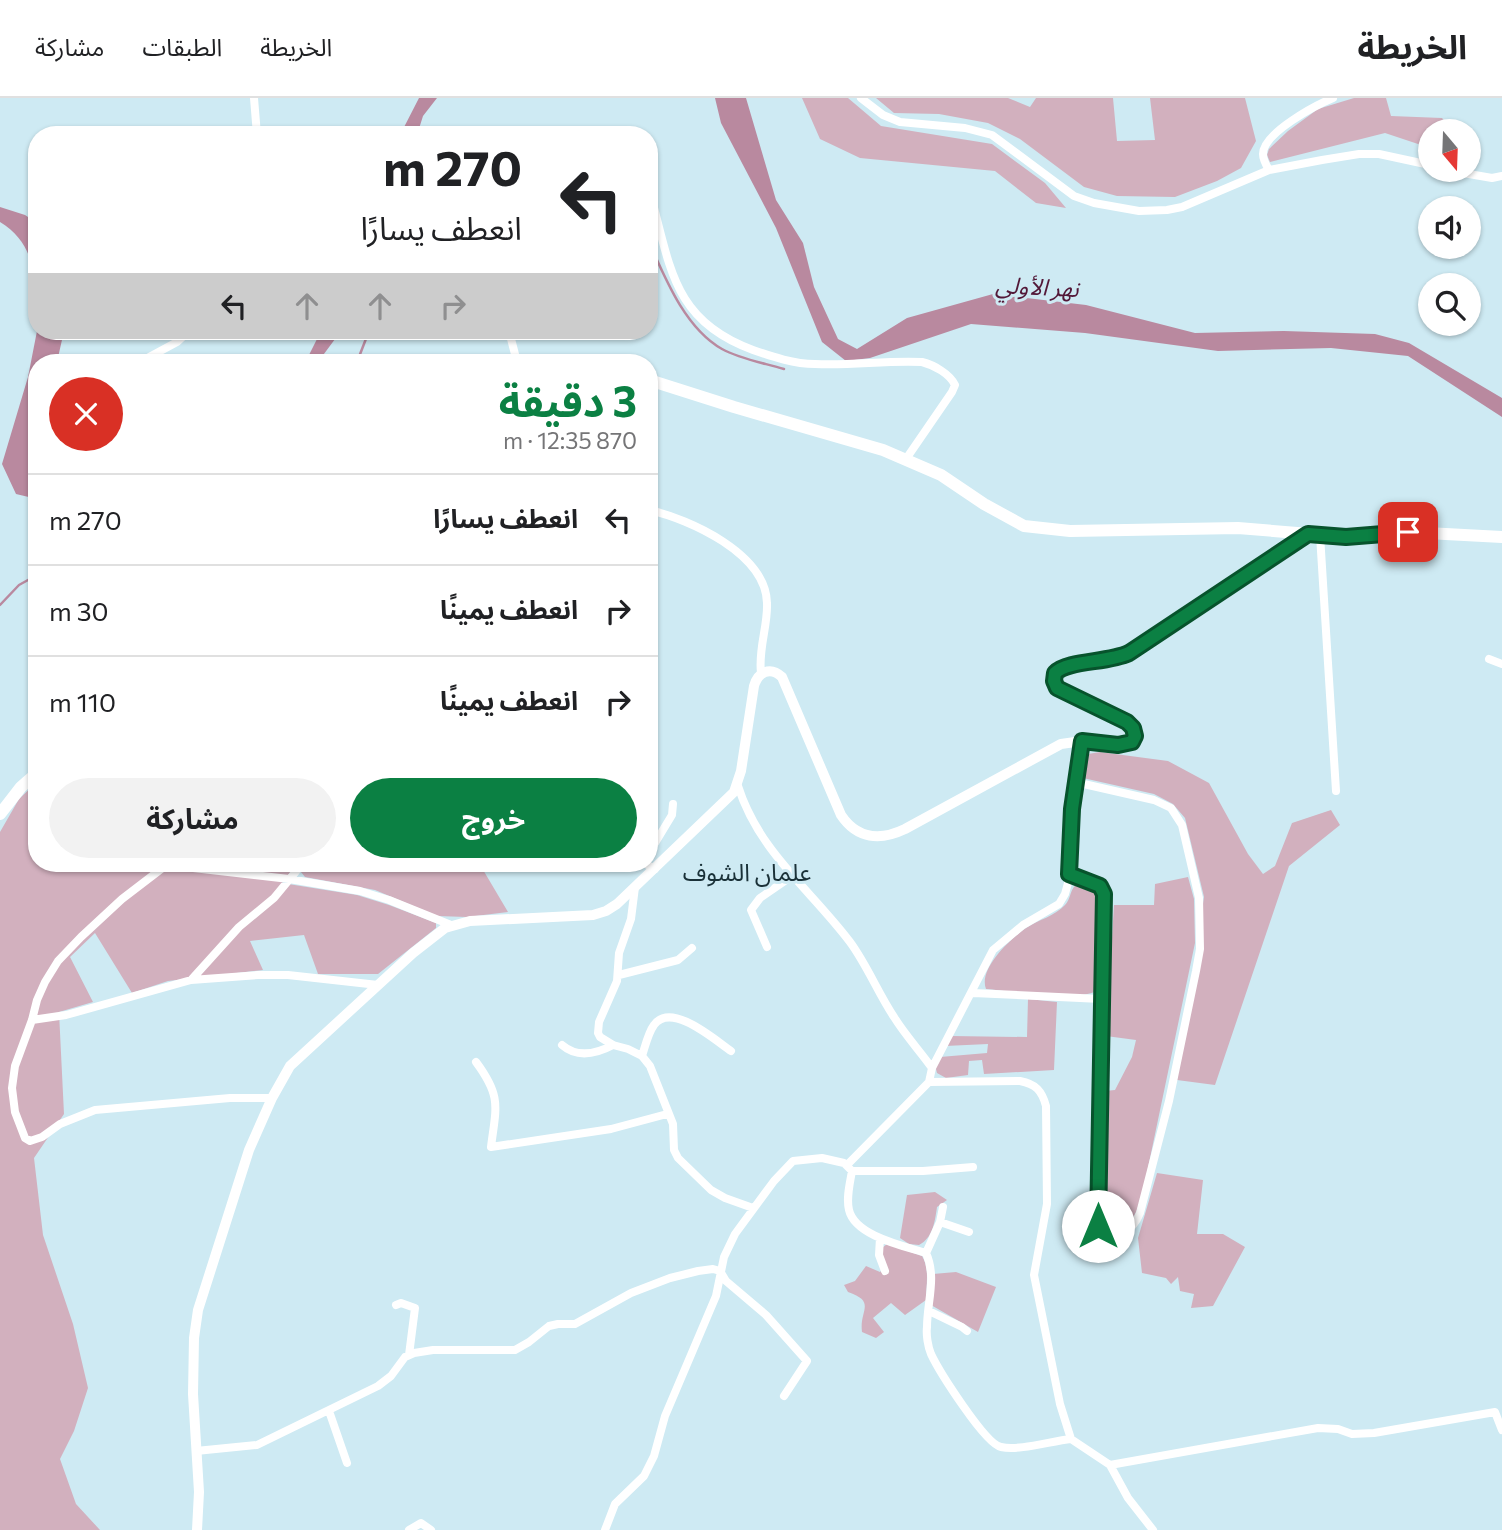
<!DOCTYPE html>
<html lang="ar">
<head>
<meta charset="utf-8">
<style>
  body { margin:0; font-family:Commissioner,"Noto Sans Arabic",sans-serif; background:#f2f2f2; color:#202124; direction:rtl; height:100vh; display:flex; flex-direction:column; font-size:26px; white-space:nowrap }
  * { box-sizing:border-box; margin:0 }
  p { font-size:23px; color:#757577 }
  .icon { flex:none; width:38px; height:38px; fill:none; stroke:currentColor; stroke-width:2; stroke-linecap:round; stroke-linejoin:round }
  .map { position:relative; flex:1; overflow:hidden; direction:ltr }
  .sheet { position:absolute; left:28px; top:256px; width:630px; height:518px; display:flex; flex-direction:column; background:#fff; border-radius:28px; box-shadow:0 2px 5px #0004; direction:rtl }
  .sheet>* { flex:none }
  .guide { position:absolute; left:28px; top:28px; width:630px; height:214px; border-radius:28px; box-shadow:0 2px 5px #0004; direction:rtl; background:#fff; color:#202124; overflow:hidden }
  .needle { width:46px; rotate:161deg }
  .fabs { position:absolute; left:1418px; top:21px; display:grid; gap:14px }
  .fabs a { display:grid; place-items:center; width:63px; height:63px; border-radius:50%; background:#fff; box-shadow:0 2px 5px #0004; font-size:35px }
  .pin { position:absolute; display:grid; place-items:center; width:60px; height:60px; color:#fff; margin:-30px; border-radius:14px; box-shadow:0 4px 10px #0006 }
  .me { position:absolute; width:77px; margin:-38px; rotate:0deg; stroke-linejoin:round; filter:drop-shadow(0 0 5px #0008) }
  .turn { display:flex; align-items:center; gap:24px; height:147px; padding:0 21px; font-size:32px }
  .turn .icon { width:91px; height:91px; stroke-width:2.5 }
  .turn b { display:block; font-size:49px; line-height:60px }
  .lanes { display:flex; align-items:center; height:66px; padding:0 21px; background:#0003; justify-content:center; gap:35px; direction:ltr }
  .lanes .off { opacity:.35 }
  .round { display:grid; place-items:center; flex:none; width:74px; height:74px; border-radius:37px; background:#f2f2f2 }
  .headline { display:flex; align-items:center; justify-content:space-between; height:119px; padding:0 21px }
  h1 { font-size:42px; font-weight:700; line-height:52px; color:#0b8043 }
  .button { display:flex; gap:14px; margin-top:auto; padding:14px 21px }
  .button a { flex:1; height:80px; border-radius:42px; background:#0b8043; color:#fff; font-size:28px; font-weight:700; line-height:80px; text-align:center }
  .button a+a { background:#f2f2f2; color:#202124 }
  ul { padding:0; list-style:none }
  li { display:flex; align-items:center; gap:21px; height:91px; padding:0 21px; border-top:2px solid #e0e0e0 }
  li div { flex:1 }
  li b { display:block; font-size:26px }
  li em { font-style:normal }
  header { display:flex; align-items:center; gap:42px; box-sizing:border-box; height:98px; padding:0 35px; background:#fff; border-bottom:2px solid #e0e0e0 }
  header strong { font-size:33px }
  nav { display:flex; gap:38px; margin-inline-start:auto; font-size:24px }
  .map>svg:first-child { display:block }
  .green { fill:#d2b0be }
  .water { fill:#b9899f }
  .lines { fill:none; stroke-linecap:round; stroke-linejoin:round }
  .stream { stroke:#b9899f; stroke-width:2.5 }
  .minor { stroke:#fff; stroke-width:8 }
  .tertiary { stroke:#fff; stroke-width:10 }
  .secondary { stroke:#fff; stroke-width:12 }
  .route-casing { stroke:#07532c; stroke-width:18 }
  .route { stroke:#0b8043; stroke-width:12 }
  .labels { text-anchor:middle; stroke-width:6; stroke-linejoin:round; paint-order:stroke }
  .water-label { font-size:23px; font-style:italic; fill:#521838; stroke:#ceeaf3 }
  .quarter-label { font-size:24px; fill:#1a3138; stroke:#ceeaf3 }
</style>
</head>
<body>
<header>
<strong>الخريطة</strong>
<nav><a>الخريطة</a><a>الطبقات</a><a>مشاركة</a></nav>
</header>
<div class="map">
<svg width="1502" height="1432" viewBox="0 0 1502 1432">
  <rect width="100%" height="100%" fill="#ceeaf3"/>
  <path class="green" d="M 802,0 L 848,0 L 881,28 L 992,46 L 1045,85 L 1066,110 L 1036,105 L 995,73 L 860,60 L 820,41 Z
    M 876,0 L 1008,0 L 1030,9 L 1036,0 L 1113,0 L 1117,43 L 1155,42 L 1150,0 L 1245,0 L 1256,43 L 1241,70 L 1217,83 L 1175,99 L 1117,98 L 1084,89 L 1020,41 L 988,25 L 939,16 L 894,15 Z
    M 1354,0 L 1386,0 L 1391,18 L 1442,20 L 1454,33 L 1430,33 L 1430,50 L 1385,35 L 1270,64 L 1267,57 L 1269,51 L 1288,33 L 1318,11 Z
    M 1100,654 L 1168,663 L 1209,685 L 1248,756 L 1263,776 L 1275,768 L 1292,725 L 1331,712 L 1340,727 L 1289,768 L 1215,987 L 1177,982 L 1204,799 L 1185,720 L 1173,706 L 1154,696 L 1083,680 L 1083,666 L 1088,656 Z
    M 37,684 L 37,765 L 297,765 L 282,785 L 357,797 L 389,807 L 436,825 L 436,830 L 378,876 L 318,876 L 304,837 L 250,843 L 263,872 L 168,883 L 132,895 L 95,835 L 70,859 L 93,904 L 59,914 L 64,1016 L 34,1060 L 43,1137 L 73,1226 L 88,1290 L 74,1333 L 60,1361 L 76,1406 L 100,1432 L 0,1432 L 0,734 L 19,701 Z
    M 309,765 L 479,765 L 508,814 L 467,819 L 437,818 L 375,792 L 305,779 L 301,774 Z
    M 1188,779 L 1194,801 L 1195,845 L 1145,1084 C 1137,1110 1138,1133 1104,1127 L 1100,1113 L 1105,993 L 1115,992 L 1132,959 L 1136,942 L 1106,938 L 1114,807 L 1154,807 L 1155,786 Z
    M 1079,785 L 1099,792 L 1102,797 L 1096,893 C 1078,904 1010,893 986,891 C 978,871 1011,840 1026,830 C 1038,822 1055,818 1065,807 C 1072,800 1069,790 1079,785 Z
    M 1028,901 L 1057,904 L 1054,972 L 984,976 L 982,962 L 969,963 L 968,977 L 946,980 L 937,975 L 935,967 L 940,959 L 987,955 L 988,946 L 945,948 L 951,938 L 1027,939 Z
    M 1157,1075 L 1203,1082 L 1197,1136 L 1223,1136 L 1245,1149 L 1213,1208 L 1191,1210 L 1194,1196 L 1180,1193 L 1178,1179 L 1171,1186 L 1166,1180 L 1142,1175 L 1138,1140 Z
    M 935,1094 L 947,1102 L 937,1109 C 935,1123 933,1140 919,1147 L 909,1146 L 900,1140 L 907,1097 Z
    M 887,1146 L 922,1158 C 930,1171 926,1187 926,1202 L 905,1217 L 891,1205 L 873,1220 L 884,1234 L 876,1240 L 862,1234 C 859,1212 877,1204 848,1194 L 844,1187 L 855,1183 L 866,1168 L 880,1174 L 885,1169 L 882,1161 L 882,1150 Z
    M 956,1174 L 996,1189 L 978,1234 L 931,1207 L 933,1176 Z"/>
  <path class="water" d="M 419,0 L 437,0 L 423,18 L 417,37 L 400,37 Z
    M 715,0 L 746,0 L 776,102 L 803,145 L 814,189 L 838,241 L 857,251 L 907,220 L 993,196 L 1086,207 L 1195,235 L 1284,233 L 1375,236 L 1409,245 L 1502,300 L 1502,319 L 1408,258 L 1331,250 L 1218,253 L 1085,235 L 971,226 L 870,260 L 846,263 L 822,244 L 776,130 L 721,25 Z
    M 0,109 L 25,117 L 37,125 L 37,206 C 35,171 31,143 0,124 Z
    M 37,233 L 64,233 L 57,264 L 37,264 L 35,375 L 37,376 L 37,401 L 16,396 L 2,366 L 28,279 Z
    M 321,233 L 341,233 L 318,264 L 303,264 L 308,259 Z"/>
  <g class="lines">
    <path class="stream" d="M 649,144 C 665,180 685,230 722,251 C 740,261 764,265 784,271
      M 357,264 L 369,233
      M 0,507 L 19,487 L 37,477"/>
    <path class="minor" d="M 254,0 L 257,37
      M 861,0 L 883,17 L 900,24 L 965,30 L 992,37 L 1074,98 L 1094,105 L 1139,113 L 1167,112 L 1182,109 L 1269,72 L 1322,62 L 1359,56 L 1379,56 L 1430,67
      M 1269,72 C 1266,67 1263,61 1263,56 C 1263,35 1316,7 1333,0
      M 1446,72 L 1492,80 L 1502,78
      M 652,102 C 671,174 676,224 753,252 C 773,259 794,266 815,266 C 851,268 887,262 922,264 C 934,267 950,276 955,287 L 952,294 L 906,361
      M 509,233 L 517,264
      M 140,264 L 177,244 L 189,233
      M 37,378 L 33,423 L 37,438
      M 649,412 C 690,421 766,456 767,505 C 768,528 758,551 761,575
      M 1320,437 L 1336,693
      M 1489,561 L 1502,566
      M 1075,684 L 1154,702 L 1171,710 L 1182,727 L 1199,800 L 1200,851 L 1196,873 L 1169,1003 L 1140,1115 C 1132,1135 1117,1142 1098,1128 L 1101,901
      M 738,688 C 759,754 810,791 850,844 C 867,867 878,895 894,919 C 905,937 920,953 932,970
      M 649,755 L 672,717 L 673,706
      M 169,765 L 122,801 L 81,839 L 58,863 L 45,884 L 37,902 L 32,922 L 15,968 L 12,990 L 15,1014 L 25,1040 L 30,1043 L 42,1039 L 60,1026 L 95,1012 L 230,1000 L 272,1000
      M 644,765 L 655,771
      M 167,767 L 289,781 L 360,793 L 389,802 L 451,827
      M 635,789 L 631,821 L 619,855 L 617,883 L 599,924 L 598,935 L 600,939 L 613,947 L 628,951 L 642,958 L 650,968 L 673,1026 L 674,1052 L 678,1060 L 711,1092 L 725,1100 L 753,1110
      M 767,849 L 751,812 L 760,800 L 792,778
      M 619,877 L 678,862 L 692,850
      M 192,881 L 239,829 L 274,800 L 303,765
      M 973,895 L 1101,901 L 1105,839 L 1103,792 L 1096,787 L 1069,776
      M 32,922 L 66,917 L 191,882 L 258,877 L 288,877 L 378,887
      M 562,947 C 577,960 596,956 613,947
      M 642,958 C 645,949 648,935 654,927 C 671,903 715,942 731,953
      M 476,964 C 502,999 496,1009 491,1049 L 611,1031 L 667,1016
      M 929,984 L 1020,983 C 1036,986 1042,993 1046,1008 L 1047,1106 L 1034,1177 L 1060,1306 L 1071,1341
      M 847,1067 L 929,984 L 932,970 L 993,852 L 1023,827 L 1059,806 L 1065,796 L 1068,785 L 1075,684 L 1082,643
      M 852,1073 C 850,1085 846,1100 849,1112 C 855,1138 904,1148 926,1155 C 937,1179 927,1204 927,1229 C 926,1237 928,1249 931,1256 C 939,1273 985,1346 1001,1349 C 1020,1353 1051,1343 1071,1341 L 1110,1367 L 1128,1400 L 1153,1432
      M 940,1124 L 969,1134
      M 880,1140 L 879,1157 L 885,1173
      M 926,1155 L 940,1124 L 943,1109
      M 396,1207 L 401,1205 L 415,1210 L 409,1257
      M 929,1213 L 962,1229 L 967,1233
      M 329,1313 L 347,1365
      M 196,1353 L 257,1347 L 378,1288 L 391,1278 L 405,1259 L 414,1255 L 433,1252 L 515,1252 L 529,1244 L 549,1228 L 558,1226 L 575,1226 L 631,1195 L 670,1180 L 698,1173 L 713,1171 L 720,1173 L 726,1183 L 766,1217 L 807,1263 L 784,1298
      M 1110,1367 L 1318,1330 L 1338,1331 L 1352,1336 L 1374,1335 L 1495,1314 L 1502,1332
      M 409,1432 L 421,1425 L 431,1432
      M 605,1432 L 615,1406 L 644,1378 L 654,1358 L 665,1318 L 716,1198 L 724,1159 L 735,1136 L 774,1083 L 793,1063 L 822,1060 L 844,1065 L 852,1073 L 923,1073 L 973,1069"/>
    <path class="tertiary" d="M 197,1432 L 199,1394 L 193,1296 L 194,1240 L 198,1212 L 249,1052 L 272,1000 L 290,968 L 413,855 L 445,830 L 470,823 L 593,817 L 606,813 L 617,806 L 734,694 L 741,673 L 754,588 C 758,574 770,568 782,579 L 841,717 C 857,741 880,743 905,731 L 1061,646 L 1082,643 L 1127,646 L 1132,644 L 1135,638 L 1130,627 L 1061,594 L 1055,587 L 1055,575 C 1069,562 1108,565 1129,555 L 1308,436"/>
    <path class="secondary" d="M 649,282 L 734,309 L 883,352 L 941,377 L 984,406 L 1024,428 L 1070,433 L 1238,430 L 1346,439 L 1408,434 L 1502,439
      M 0,716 L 21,689 L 37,675"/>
  </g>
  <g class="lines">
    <defs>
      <path id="route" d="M 1098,1128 L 1104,796 L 1100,788 L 1069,776 L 1072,711 L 1082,643 L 1118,647 L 1132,644 L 1135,638 L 1133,630 L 1127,624 L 1057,590 L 1054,583 L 1055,575 C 1068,562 1108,565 1129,555 L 1308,436 L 1346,439 L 1408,434"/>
    </defs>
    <use href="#route" class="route-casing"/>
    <use href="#route" class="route"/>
  </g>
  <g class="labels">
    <g class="water-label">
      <text transform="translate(1037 189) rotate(3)" y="8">نهر الأولي</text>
    </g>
    <g class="quarter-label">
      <text x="747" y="783">علمان الشوف</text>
    </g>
  </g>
</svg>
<div class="fabs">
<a><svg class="needle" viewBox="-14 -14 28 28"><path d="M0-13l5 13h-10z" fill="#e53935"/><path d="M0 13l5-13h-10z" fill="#757577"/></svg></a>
<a><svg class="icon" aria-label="sound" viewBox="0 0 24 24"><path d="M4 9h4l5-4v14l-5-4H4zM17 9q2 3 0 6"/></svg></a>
<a><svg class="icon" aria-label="search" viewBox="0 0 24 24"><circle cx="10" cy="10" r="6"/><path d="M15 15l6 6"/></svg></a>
</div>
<div class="pin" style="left:1408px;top:434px;background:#d93025"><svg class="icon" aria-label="arrive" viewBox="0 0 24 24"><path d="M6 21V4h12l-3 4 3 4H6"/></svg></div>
<svg class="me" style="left:1098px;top:1128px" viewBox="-20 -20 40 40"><circle r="19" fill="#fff"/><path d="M0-13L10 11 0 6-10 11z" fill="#0b8043"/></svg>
<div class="guide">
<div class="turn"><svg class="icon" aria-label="left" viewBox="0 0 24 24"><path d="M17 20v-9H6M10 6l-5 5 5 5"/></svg><div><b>270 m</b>انعطف يسارًا</div></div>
<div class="lanes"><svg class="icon" aria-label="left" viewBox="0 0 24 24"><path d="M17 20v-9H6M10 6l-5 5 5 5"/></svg><svg class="icon off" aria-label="ahead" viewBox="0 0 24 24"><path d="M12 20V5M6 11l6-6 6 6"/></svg><svg class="icon off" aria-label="ahead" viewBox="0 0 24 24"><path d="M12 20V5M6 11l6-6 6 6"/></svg><svg class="icon off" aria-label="right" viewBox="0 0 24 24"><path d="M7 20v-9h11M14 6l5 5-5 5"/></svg></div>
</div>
<section class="sheet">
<div class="headline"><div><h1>3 دقيقة</h1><p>870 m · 12:35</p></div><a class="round" style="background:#d93025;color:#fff"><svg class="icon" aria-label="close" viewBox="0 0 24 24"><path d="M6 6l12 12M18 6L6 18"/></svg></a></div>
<ul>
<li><svg class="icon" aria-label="left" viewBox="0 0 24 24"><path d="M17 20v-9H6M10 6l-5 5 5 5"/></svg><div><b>انعطف يسارًا</b></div><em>270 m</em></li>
<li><svg class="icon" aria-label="right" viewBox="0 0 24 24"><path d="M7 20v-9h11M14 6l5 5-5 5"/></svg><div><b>انعطف يمينًا</b></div><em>30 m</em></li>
<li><svg class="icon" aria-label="right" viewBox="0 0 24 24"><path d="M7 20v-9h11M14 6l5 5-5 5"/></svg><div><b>انعطف يمينًا</b></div><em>110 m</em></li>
</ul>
<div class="button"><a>خروج</a><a>مشاركة</a></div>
</section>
</div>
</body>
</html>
